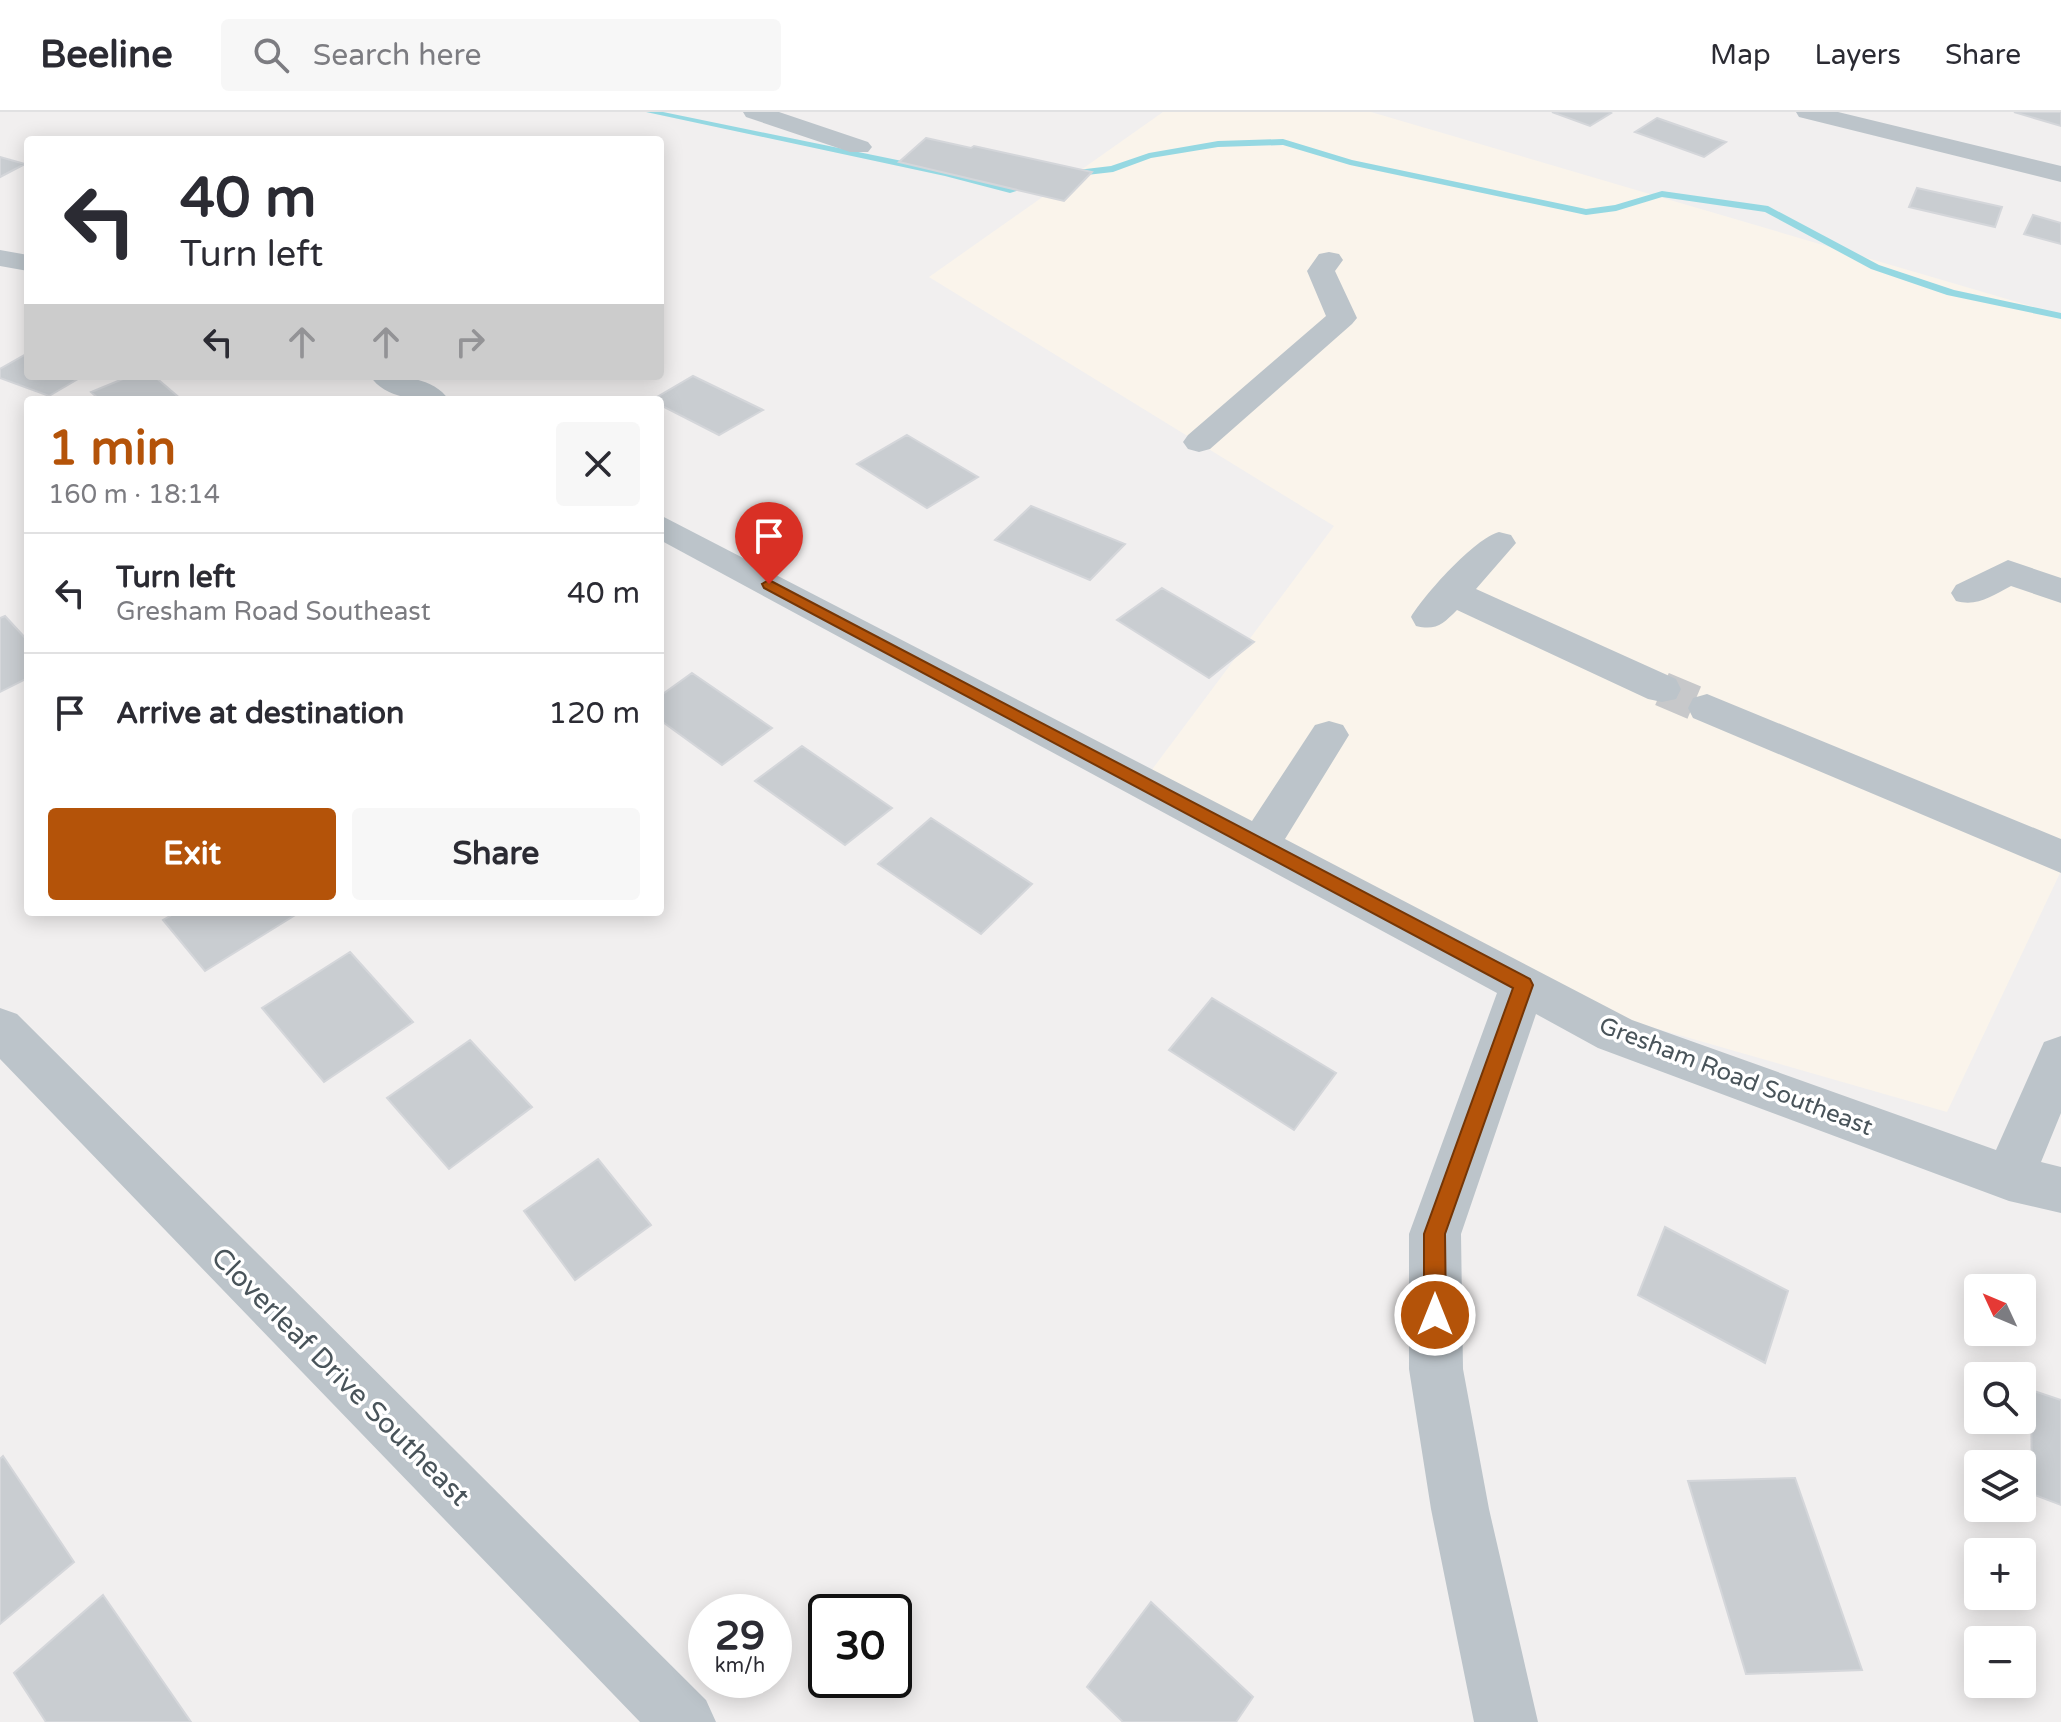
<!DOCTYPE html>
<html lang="en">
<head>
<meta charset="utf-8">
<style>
  body { margin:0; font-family:"Varela Round",sans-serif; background:#f7f7f7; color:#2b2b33; height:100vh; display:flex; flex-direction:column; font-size:30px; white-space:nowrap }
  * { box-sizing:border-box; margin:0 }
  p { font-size:26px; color:#7c7c81 }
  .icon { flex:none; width:44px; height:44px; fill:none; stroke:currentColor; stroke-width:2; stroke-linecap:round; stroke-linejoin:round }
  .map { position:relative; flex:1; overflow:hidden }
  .drawer { position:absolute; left:24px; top:284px; width:640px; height:520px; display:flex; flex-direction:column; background:#fff; border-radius:8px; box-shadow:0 4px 20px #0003 }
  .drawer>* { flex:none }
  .hud { position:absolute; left:24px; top:24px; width:640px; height:244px; border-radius:8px; box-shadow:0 4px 20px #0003; background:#fff; color:#2b2b33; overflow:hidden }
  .needle { width:52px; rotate:314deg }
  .controls { position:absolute; left:1964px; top:1162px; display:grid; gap:16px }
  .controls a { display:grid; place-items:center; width:72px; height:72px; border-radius:8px; background:#fff; box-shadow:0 4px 20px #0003; font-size:40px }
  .speed { position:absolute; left:688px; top:1482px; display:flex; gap:16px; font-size:40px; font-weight:700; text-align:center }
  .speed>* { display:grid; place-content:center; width:104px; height:104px; border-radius:50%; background:#fff; box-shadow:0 4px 20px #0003; line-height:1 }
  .speed small { font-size:20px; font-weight:400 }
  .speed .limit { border:4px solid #111; border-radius:12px; background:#fff; color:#111 }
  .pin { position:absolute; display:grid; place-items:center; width:68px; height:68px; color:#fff; margin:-82px -34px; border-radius:50% 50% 50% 0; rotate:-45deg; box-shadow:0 0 8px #0007 }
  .pin .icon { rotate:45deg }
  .me { position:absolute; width:88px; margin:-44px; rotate:0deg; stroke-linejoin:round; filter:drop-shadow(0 0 6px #0008) }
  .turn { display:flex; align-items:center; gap:28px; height:168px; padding:0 24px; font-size:36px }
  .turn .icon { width:104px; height:104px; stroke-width:2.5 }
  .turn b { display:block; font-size:56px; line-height:68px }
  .lanes { display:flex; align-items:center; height:76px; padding:0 24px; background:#0003; justify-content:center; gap:40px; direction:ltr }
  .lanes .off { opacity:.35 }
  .round { display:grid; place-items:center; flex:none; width:84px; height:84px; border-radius:8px; background:#f7f7f7 }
  .summary { display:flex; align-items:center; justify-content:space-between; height:136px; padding:0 24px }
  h1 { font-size:48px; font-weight:700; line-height:60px; color:#b45309 }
  .action { display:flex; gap:16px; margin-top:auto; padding:16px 24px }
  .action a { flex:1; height:92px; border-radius:8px; background:#b45309; color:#fff; font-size:32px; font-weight:700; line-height:92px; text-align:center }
  .action a+a { background:#f7f7f7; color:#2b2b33 }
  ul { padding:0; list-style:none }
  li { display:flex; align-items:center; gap:24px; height:120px; padding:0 24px; border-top:2px solid #e1e1e2 }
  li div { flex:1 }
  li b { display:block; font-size:30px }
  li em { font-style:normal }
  header { display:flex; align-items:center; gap:48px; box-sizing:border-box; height:112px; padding:0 40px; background:#fff; border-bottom:2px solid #e1e1e2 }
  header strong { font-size:38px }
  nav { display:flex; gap:44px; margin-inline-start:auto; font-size:28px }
  .search { width:560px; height:72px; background:#f7f7f7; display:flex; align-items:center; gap:20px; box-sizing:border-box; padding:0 28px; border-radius:8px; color:#7c7c81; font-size:30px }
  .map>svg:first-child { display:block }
  .commercial { fill:#faf4eb }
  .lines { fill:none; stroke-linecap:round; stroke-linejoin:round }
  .stream { fill:#95d8e2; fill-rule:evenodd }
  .building { fill:#c9cdd1; stroke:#d4d6da; stroke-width:2 }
  .minor-tunnel { stroke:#c7c8ca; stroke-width:35; stroke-dasharray:35 18; stroke-linecap:butt }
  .minor { fill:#bcc4ca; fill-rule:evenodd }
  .route { fill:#b45309; stroke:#753606; stroke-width:2 }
  .labels { text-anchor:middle; stroke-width:7; stroke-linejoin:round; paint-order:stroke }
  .street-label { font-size:24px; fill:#49545a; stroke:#fff }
  .near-street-label { font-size:28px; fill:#49545a; stroke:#fff }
</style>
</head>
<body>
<header>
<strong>Beeline</strong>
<div class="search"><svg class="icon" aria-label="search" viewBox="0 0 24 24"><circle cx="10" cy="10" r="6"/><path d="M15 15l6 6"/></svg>Search here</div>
<nav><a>Map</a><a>Layers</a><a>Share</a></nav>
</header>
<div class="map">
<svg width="2061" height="1610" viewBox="0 0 2061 1610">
  <rect width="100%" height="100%" fill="#f1efef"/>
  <path class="commercial" d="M 1163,0 L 1371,0 L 2061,203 L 2061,759 L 1947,1000 L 1609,903 L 1139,675 L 1334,414 L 929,165 Z"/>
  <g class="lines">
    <path class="stream" d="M 646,0 L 663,0 L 946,58 L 1010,75 L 1035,69 L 1040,72 L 1010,81 L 945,64 Z
      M 1283,27 L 1352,48 L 1586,97 L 1615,93 L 1662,79 L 1768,94 L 1879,153 L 1954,178 L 2061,201 L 2061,207 L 1947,183 L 1871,157 L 1765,100 L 1662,85 L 1616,99 L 1586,103 L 1350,53 L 1283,33 L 1218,35 L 1151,46 L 1113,60 L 1069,65 L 1064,62 L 1069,59 L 1111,54 L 1149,41 L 1218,29 Z"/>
  </g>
  <path class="building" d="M 1552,0 L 1609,0 L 1611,1 L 1590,14 Z
    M 2014,0 L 2061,0 L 2061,14 Z
    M 1657,6 L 1726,30 L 1704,45 L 1635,20 Z
    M 926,26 L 971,36 L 974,34 L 1092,60 L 1064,89 L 899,50 Z
    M 0,45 L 25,52 L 0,65 Z
    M 1917,76 L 2002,95 L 1995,115 L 1909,95 Z
    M 2033,103 L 2061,111 L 2061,132 L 2024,122 Z
    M 28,241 L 28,264 L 83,264 L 49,284 L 0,266 L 0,257 Z
    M 130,264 L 154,264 L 182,288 L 100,288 L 91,280 Z
    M 693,264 L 763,298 L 719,323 L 660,293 L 660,288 L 652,288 Z
    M 907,323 L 978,365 L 927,396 L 857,352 Z
    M 1031,394 L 1125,432 L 1090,468 L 995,428 Z
    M 1162,476 L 1254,530 L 1209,566 L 1117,508 Z
    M 5,504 L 28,529 L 28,566 L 0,580 L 0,506 Z
    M 692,561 L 772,616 L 722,653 L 660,608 L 660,584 Z
    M 802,634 L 892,696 L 845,733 L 755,669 Z
    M 931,706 L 1032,772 L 981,822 L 878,752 Z
    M 177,800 L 300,800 L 205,859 L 163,808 Z
    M 350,840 L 413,910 L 324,970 L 262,896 Z
    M 1212,886 L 1336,961 L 1294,1018 L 1169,938 Z
    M 470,928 L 532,995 L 449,1057 L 387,986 Z
    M 598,1047 L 651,1113 L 575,1168 L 524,1099 Z
    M 1665,1115 L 1788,1179 L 1765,1251 L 1638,1183 Z
    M 2031,1278 L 2061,1288 L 2061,1393 L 2032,1382 Z
    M 3,1344 L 74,1450 L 0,1512 L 0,1347 Z
    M 1795,1366 L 1862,1558 L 1746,1562 L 1688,1369 Z
    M 103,1483 L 191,1610 L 46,1610 L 14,1561 Z
    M 1151,1490 L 1253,1585 L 1236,1610 L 1123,1610 L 1087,1575 Z"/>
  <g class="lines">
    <path class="minor-tunnel" d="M 1662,577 L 1707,596"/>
    <path class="minor" d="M 743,0 L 779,0 L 868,30 L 872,35 L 868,40 L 850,40 L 746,5 Z
      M 1796,0 L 1838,0 L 2061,54 L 2061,70 L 1799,5 Z
      M 0,138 L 28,143 L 28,159 L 0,154 Z
      M 1329,140 L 1339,142 L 1343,148 L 1335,159 L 1357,206 L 1352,212 L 1210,337 L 1199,340 L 1188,337 L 1183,330 L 1188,323 L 1326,204 L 1307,159 L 1319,142 Z
      M 370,264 C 396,264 432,263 449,288 C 422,288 387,289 370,264 Z
      M 660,403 L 1252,709 L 1315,613 L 1329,609 L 1343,613 L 1349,623 L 1285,727 L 1632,908 L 1996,1038 L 2044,930 L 2061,924 L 2061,1001 L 2041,1050 L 2061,1055 L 2061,1101 L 2009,1089 L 1598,936 L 1536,902 L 1461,1122 L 1463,1257 L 1489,1397 L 1538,1610 L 1474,1610 L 1431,1397 L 1409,1257 L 1409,1122 L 1497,881 L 660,428 Z
      M 1499,420 L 1511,423 L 1516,431 L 1476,477 L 1676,567 L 1681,577 L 1676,587 L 1662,590 L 1648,587 L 1457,498 C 1443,512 1436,519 1416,514 L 1411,505 C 1424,483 1475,426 1499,420 Z
      M 2008,448 L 2061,466 L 2061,491 L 2011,474 C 1992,484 1977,495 1956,489 L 1951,481 L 1956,473 Z
      M 1707,582 L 2061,727 L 2061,761 L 1693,606 L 1688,596 L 1693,586 Z
      M 0,896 L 17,902 L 706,1588 L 716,1610 L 640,1610 L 0,947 Z"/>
  </g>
  <path class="route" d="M 769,468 L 1530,867 L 1533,873 L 1445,1122 L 1446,1203 L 1443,1211 L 1435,1214 L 1427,1211 L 1424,1203 L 1424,1122 L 1513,876 L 764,476 L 762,472 Z"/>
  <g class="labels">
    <g class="street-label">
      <text transform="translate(1736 964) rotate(21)" y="8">Gresham Road Southeast</text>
    </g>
    <g class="near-street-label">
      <text transform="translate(341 1264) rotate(45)" y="10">Cloverleaf Drive Southeast</text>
    </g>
  </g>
</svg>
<div class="controls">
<a><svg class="needle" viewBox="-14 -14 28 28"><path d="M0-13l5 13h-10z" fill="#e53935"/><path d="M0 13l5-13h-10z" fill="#7c7c81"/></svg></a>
<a><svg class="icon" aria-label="search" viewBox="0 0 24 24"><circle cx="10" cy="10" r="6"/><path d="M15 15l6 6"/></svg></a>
<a><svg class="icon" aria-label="layers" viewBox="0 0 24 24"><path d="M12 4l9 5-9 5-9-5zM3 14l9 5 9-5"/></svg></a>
<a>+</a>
<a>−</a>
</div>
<div class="speed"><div>29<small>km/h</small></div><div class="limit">30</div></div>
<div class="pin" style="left:769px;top:472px;background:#d93025"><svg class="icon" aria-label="arrive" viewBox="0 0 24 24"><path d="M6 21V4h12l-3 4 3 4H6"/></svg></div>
<svg class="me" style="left:1435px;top:1203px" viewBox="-20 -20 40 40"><circle r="17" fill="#b45309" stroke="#fff" stroke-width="3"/><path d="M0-11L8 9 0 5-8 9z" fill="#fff"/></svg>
<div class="hud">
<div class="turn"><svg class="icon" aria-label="left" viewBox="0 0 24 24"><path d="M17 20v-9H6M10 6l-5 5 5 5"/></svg><div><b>40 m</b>Turn left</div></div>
<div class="lanes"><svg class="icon" aria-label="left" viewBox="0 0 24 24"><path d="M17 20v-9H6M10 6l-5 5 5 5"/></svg><svg class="icon off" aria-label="ahead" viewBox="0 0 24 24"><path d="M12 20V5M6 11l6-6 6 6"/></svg><svg class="icon off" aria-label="ahead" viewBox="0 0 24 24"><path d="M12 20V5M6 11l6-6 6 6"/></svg><svg class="icon off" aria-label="right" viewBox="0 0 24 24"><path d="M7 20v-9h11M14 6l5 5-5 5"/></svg></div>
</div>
<section class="drawer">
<div class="summary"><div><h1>1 min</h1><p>160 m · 18:14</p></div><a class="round"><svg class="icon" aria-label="close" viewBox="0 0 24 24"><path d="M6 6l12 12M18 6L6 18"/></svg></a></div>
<ul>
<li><svg class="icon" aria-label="left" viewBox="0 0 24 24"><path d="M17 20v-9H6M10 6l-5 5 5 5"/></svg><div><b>Turn left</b><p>Gresham Road Southeast</p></div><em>40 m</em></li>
<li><svg class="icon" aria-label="arrive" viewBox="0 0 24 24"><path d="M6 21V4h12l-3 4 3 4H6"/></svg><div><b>Arrive at destination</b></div><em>120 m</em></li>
</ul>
<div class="action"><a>Exit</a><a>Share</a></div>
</section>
</div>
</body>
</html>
